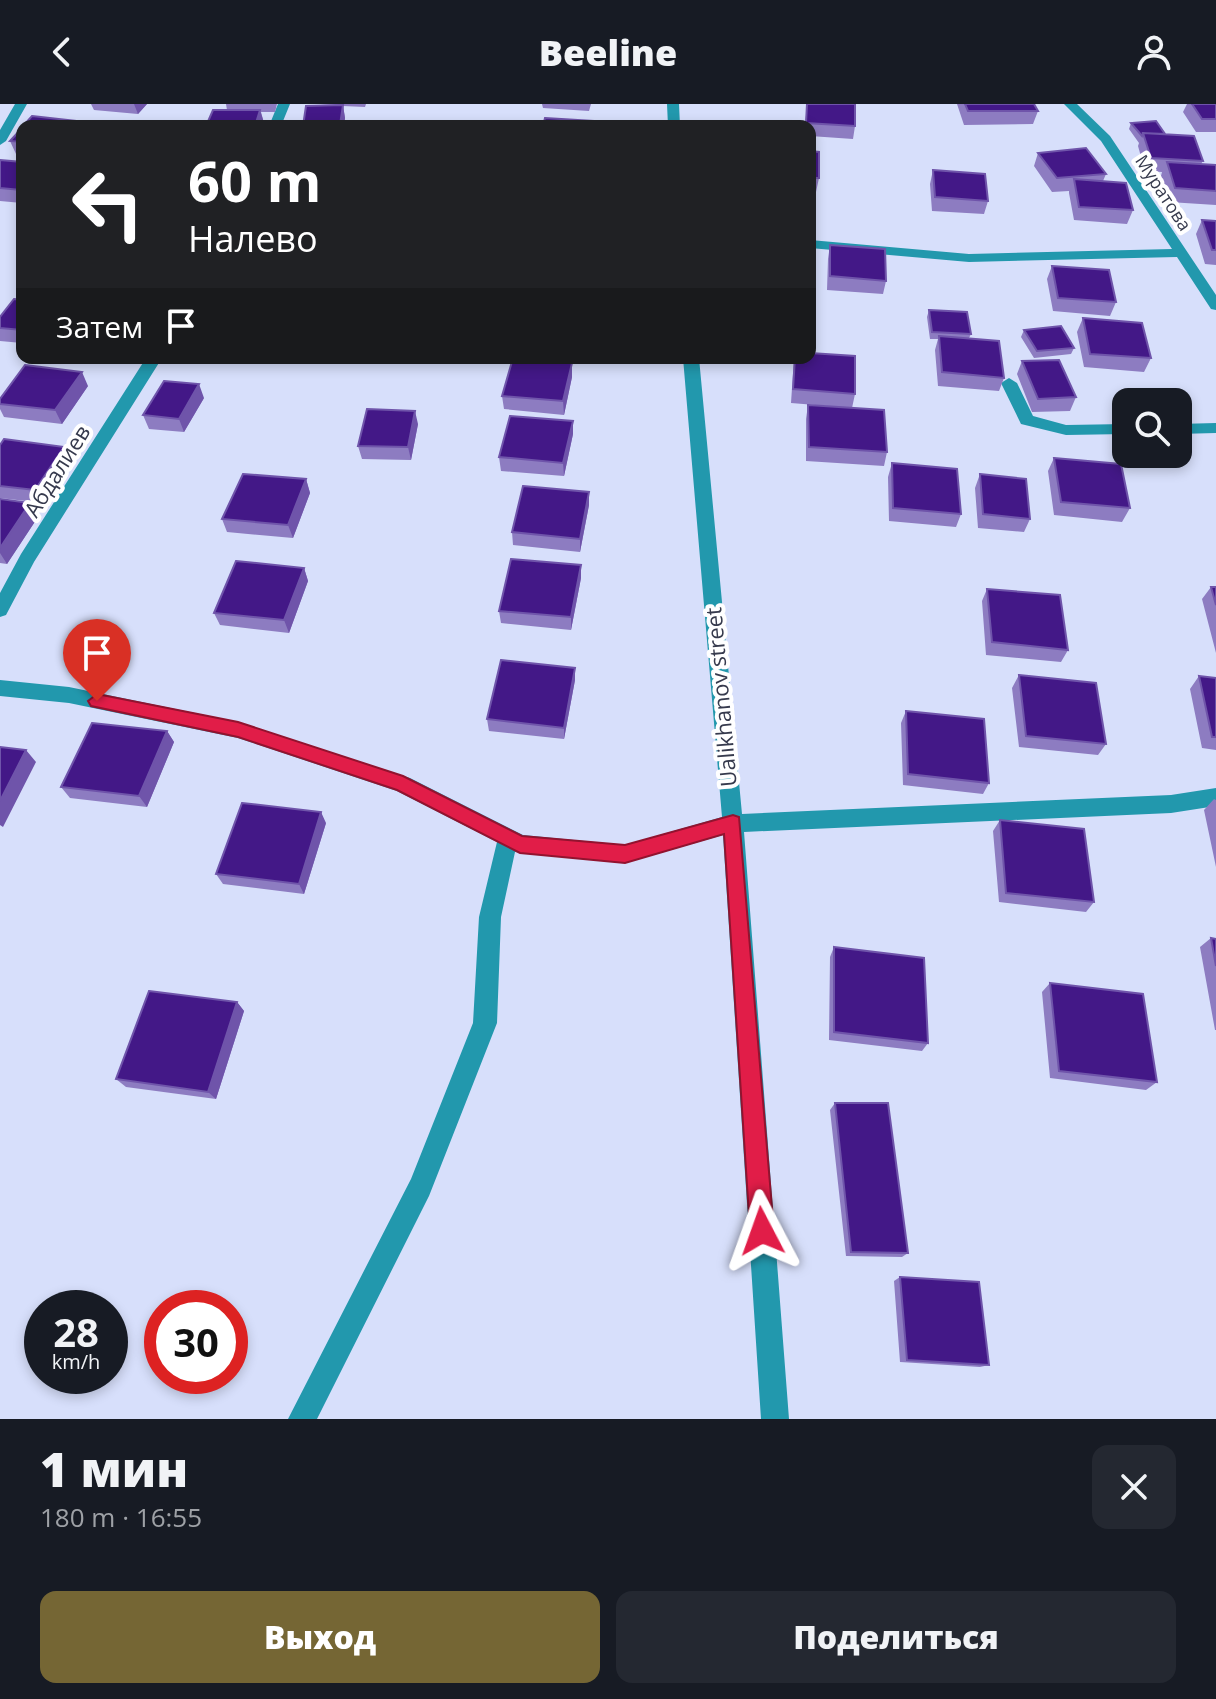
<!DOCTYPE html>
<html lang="ru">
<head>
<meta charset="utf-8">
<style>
  body { margin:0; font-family:"Open Sans",sans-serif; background:#242831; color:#f1f3f6; height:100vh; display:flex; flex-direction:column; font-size:30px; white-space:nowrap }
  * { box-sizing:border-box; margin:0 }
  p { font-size:26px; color:#9ea1a6 }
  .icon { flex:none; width:44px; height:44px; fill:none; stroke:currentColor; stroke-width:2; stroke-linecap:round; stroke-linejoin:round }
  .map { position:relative; height:1315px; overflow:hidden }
  .sheet { display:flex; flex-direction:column; background:#171b24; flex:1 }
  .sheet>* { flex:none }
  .guide { position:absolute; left:16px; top:16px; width:800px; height:244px; border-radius:16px; box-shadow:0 4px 12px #0003; background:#202124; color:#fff; overflow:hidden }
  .buttons { position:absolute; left:1112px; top:284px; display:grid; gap:16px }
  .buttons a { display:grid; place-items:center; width:80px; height:80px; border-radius:16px; background:#171b24; box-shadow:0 4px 12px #0003; font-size:40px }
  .speed { position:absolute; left:24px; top:1186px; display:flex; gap:16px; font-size:40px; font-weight:700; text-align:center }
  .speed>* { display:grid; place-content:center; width:104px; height:104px; border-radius:50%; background:#171b24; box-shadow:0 4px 12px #0003; line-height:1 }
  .speed small { font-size:20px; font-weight:400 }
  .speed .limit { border:12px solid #d22; background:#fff; color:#111 }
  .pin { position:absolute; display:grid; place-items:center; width:68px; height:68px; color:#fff; margin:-82px -34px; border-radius:50% 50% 50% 0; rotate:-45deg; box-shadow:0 0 8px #0007 }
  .pin .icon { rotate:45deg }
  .me { position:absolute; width:88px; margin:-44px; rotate:356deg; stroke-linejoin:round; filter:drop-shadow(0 0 6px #0008) }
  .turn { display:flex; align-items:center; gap:28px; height:168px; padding:0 40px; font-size:36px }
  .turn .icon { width:104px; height:104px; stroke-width:2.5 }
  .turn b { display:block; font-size:56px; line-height:68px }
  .then { display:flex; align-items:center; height:76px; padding:0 40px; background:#0003; gap:16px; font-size:30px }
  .round { display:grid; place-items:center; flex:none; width:84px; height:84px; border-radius:16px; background:#242831 }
  .overview { display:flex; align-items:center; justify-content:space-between; height:136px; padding:0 40px }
  h1 { font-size:48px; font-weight:800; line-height:60px }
  .button { display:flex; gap:16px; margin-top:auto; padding:16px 40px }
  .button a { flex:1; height:92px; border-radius:16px; background:#756634; color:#fff; font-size:32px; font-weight:800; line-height:92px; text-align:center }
  .button a+a { background:#242831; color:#f1f3f6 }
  header { display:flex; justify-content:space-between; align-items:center; height:104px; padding:0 40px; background:#171b24; font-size:36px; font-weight:800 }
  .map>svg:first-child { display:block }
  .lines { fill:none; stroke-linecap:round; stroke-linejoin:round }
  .minor { fill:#2298ad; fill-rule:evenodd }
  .wall { fill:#8d7cc1 }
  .shaded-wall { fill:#6f54aa }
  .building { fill:#431887; stroke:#6f54aa; stroke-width:2 }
  .route { fill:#e11d48; stroke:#92132f; stroke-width:2 }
  .labels { text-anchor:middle; stroke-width:8; stroke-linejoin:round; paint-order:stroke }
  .far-street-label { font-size:18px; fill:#363a4d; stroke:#fff }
  .street-label { font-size:22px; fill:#363a4d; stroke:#fff }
</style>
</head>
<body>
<header><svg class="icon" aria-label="back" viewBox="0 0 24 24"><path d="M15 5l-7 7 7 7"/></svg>Beeline<svg class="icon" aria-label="person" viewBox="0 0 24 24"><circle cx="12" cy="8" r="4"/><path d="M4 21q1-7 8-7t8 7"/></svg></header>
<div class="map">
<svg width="1216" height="1315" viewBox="0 0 1216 1315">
  <rect width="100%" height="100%" fill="#d7dffb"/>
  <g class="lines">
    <path class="minor" d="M 15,0 L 27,0 L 6,37 L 0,41 L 0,26 Z
      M 278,0 L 290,0 L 281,22 L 269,22 Z
      M 667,0 L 679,0 L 680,22 L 668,22 Z
      M 1064,0 L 1077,0 L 1110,32 L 1216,191 L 1216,206 L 1211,205 L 1177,153 L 969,158 L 810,144 L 810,136 L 969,150 L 1172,145 L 1101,37 Z
      M 146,254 L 162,254 L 34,458 L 6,511 L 0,513 L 0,489 L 21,450 Z
      M 683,254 L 699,254 L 742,710 L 1171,691 L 1216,684 L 1216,702 L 1171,709 L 744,728 L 789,1315 L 761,1315 L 723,731 L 625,759 L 515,748 L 501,813 L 497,919 L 429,1092 L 317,1315 L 288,1315 L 411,1075 L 473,919 L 479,813 L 497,738 L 397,687 L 238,634 L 69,599 L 0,592 L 0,576 L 69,583 L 238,618 L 410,674 L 523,731 L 625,741 L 722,713 Z
      M 1009,274 L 1017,279 L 1033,312 L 1066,321 L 1126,320 L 1126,330 L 1066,331 L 1021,320 L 1001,279 Z
      M 1216,319 L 1216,329 L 1178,330 L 1178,320 Z"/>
  </g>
  <path class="wall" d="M 91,0 L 147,0 L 138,10 L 94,6 Z
    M 226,0 L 277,0 L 275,8 L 261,8 L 264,19 L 227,6 Z
    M 320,0 L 366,0 L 365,3 L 343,2 L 345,14 L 344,22 L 303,22 L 338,1 Z
    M 542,0 L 591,0 L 589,7 L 543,4 Z
    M 807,0 L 855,22 L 853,35 L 810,32 L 810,22 L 805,22 Z
    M 957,0 L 1034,0 L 1038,7 L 1033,20 L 964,21 Z
    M 1187,0 L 1216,0 L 1216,28 L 1196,28 L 1183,8 Z
    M 1131,19 L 1165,30 L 1203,57 L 1201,60 L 1216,61 L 1216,101 L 1169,98 L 1161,72 L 1162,68 L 1145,67 L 1138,42 L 1139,39 L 1129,25 Z
    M 22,24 L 22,51 L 16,50 L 10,37 Z
    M 810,47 L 819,74 L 816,88 L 810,87 Z
    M 1038,49 L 1106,70 L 1103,77 L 1133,106 L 1127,120 L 1074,116 L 1069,89 L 1069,87 L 1052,88 L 1034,62 Z
    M 0,56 L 22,58 L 22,99 L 0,97 Z
    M 933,66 L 988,97 L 984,110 L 932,107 L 930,80 Z
    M 1202,116 L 1216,117 L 1216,161 L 1205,160 L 1196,130 Z
    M 830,141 L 886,177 L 883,190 L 827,186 L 828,155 Z
    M 1052,162 L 1116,198 L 1110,212 L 1053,207 L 1047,175 Z
    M 22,196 L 22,239 L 0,237 L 0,213 Z
    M 929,206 L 971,230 L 969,234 L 1004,274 L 999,287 L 938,282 L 935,246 L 938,235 L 930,235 L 927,213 Z
    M 1083,214 L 1151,254 L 1144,268 L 1084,263 L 1077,228 Z
    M 1024,226 L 1074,244 L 1071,250 L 1034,254 L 1021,233 Z
    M 794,254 L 810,254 L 855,290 L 852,304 L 791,299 Z
    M 1022,257 L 1076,293 L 1070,307 L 1032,308 L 1017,270 Z
    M 572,259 L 572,273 L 564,311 L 504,305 L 502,292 Z
    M 88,282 L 62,320 L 4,313 L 0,305 L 0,295 Z
    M 204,294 L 184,328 L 149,325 L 143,311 Z
    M 808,301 L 887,348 L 884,362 L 806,357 L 806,315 Z
    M 418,320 L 411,356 L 362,355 L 358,342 Z
    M 573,330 L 564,372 L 501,367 L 499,353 Z
    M 0,341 L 71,356 L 43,399 L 0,394 Z
    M 1054,354 L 1130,404 L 1122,418 L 1054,411 L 1048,367 Z
    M 892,359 L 961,410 L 956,423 L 889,417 L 888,373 Z
    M 980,370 L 1030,415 L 1024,428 L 978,424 L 975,384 Z
    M 306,375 L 310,389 L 293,434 L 227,428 L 222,415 Z
    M 589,388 L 589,401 L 580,448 L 513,441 L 512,428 Z
    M 0,395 L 30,399 L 38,413 L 7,460 L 0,459 Z
    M 304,464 L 308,477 L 289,529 L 220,521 L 214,509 Z
    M 581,474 L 571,526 L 501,519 L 499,507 Z
    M 1211,483 L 1216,483 L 1216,549 L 1202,495 Z
    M 987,485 L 1068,546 L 1061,558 L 986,551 L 982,497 Z
    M 575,564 L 575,576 L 564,635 L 489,627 L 487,615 Z
    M 1019,571 L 1106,640 L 1098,651 L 1019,643 L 1012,584 Z
    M 1199,572 L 1216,574 L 1216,646 L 1202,644 L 1190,585 Z
    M 906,607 L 989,679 L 983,690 L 903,681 L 901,619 Z
    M 167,627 L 174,638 L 147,703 L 70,694 L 61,683 Z
    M 1214,695 L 1216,696 L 1216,763 L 1204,706 Z
    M 1000,716 L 1094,798 L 1086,808 L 999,798 L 993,727 Z
    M 326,719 L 304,790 L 223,780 L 216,770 Z
    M 1211,834 L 1216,835 L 1216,926 L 1215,926 L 1200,843 Z
    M 834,843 L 928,939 L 922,947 L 829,936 L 830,853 Z
    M 1050,879 L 1157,978 L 1146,986 L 1050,974 L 1042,888 Z
    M 237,898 L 244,907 L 216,995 L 126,983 L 116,975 Z
    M 835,999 L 908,1149 L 902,1153 L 846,1152 L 830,1006 Z
    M 900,1173 L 989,1261 L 980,1263 L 900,1258 L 894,1177 Z"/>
  <path class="shaded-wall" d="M 134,0 L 147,0 L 138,10 Z
    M 343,1 L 345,14 L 344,22 L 341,22 Z
    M 260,6 L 264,19 L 263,22 L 255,22 Z
    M 572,259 L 572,273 L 564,311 L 563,297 Z
    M 82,268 L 88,282 L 62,320 L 55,306 Z
    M 199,280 L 204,294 L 184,328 L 179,315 Z
    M 415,307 L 418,320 L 411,356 L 408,343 Z
    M 573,317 L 573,330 L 564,372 L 563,359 Z
    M 64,343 L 71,356 L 43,399 L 35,386 Z
    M 306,375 L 310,389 L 293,434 L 288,421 Z
    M 589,388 L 589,401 L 580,448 L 580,435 Z
    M 30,399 L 38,413 L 7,460 L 0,449 L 0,444 Z
    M 581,461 L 581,474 L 571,526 L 571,513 Z
    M 304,464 L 308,477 L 289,529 L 284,516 Z
    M 575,564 L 575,576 L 564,635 L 564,624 Z
    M 167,627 L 174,638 L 147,703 L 139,692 Z
    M 26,646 L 36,658 L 3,723 L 0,721 L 0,697 Z
    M 321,708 L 326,719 L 304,790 L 299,780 Z
    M 237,898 L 244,907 L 216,995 L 208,988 Z"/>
  <path class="building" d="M 807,0 L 855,0 L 855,22 L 806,19 Z
    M 965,0 L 1034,0 L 1038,7 L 968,7 Z
    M 1192,0 L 1216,0 L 1216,15 L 1202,15 Z
    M 343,1 L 340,21 L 303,22 L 306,2 Z
    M 213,6 L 260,6 L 255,22 L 206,22 Z
    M 32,12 L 77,17 L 73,22 L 23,22 Z
    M 545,14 L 593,17 L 592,22 L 543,22 Z
    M 1156,17 L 1165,30 L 1143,29 L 1142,32 L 1131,19 Z
    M 22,24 L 22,38 L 10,37 Z
    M 1143,29 L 1194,32 L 1203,57 L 1151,54 Z
    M 1086,44 L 1106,70 L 1057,74 L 1038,49 Z
    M 810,47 L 819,48 L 819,74 L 810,74 Z
    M 0,56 L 22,58 L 22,85 L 21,86 L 0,84 Z
    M 1167,58 L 1216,61 L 1216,87 L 1175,84 Z
    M 933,66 L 985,70 L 988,97 L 935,93 Z
    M 1074,75 L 1126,79 L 1133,106 L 1079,103 Z
    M 1202,116 L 1216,117 L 1216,146 L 1212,146 Z
    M 830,141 L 885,145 L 886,177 L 830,172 Z
    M 1052,162 L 1109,166 L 1116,198 L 1058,194 Z
    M 14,195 L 22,196 L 22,226 L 0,224 L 0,213 Z
    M 929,206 L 967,208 L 971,230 L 932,228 Z
    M 1083,214 L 1142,219 L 1151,254 L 1090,250 Z
    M 1061,222 L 1074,244 L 1037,247 L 1024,226 Z
    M 939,232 L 999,237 L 1004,274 L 942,268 Z
    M 810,249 L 855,252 L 855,290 L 793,285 L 795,254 L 810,254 Z
    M 513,254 L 572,259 L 563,297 L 502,292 Z
    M 1059,256 L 1076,293 L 1038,295 L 1022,257 Z
    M 25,261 L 82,268 L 55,306 L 0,300 L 0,295 Z
    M 164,277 L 199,280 L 179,315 L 143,311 Z
    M 808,301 L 884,306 L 887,348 L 809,343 Z
    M 367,305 L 415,307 L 408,343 L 358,342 Z
    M 510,312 L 573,317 L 563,359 L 499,353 Z
    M 4,335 L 64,343 L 35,386 L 0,382 L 0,341 Z
    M 1054,354 L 1121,360 L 1130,404 L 1061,398 Z
    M 892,359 L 957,365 L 961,410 L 893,404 Z
    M 243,370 L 306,375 L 288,421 L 222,415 Z
    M 980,370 L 1026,375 L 1030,415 L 983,410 Z
    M 523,382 L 589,388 L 580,435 L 512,428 Z
    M 0,395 L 30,399 L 0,444 Z
    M 511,455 L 581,461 L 571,513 L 499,507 Z
    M 236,457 L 304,464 L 284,516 L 214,509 Z
    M 1211,483 L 1216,483 L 1216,501 Z
    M 987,485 L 1060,491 L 1068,546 L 992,538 Z
    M 501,556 L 575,564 L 564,624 L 487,615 Z
    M 1019,571 L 1096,579 L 1106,640 L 1026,632 Z
    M 1199,572 L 1216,574 L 1216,633 L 1212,633 Z
    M 906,607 L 984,615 L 989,679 L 908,670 Z
    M 92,619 L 167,627 L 139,692 L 61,683 Z
    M 0,643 L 26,646 L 0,697 Z
    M 242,699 L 321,708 L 299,780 L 216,770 Z
    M 1000,716 L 1084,725 L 1094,798 L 1006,789 Z
    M 1211,834 L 1216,835 L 1216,862 Z
    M 834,843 L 924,854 L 928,939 L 834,928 Z
    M 1050,879 L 1143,890 L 1157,978 L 1059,967 Z
    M 149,887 L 237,898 L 208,988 L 116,975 Z
    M 835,999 L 888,999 L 908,1149 L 851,1148 Z
    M 900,1173 L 979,1178 L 989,1261 L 907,1256 Z"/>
  <path class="route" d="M 97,590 L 238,618 L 403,672 L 522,732 L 625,741 L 733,711 L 739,713 L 774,1127 L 770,1135 L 762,1139 L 754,1135 L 750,1127 L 724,730 L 625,759 L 520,749 L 397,686 L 238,633 L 91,602 L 88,597 Z"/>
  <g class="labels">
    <g class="far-street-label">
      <text transform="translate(1163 89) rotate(57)" y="6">Муратова</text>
    </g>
    <g class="street-label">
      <text transform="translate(57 367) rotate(-58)" y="8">Абдалиев</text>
      <text transform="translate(721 593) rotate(-95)" y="8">Ualikhanov street</text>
    </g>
  </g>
</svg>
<div class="buttons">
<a><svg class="icon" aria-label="search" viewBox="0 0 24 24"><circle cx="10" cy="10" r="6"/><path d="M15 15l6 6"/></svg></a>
</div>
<div class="speed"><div>28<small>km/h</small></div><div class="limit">30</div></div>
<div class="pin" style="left:97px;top:597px;background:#d93025"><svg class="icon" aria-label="arrive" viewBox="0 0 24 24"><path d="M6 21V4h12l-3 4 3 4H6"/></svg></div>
<svg class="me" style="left:762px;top:1127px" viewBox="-20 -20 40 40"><path d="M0-17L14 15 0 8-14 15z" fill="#e11d48" stroke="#fff" stroke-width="4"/></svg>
<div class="guide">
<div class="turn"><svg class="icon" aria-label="left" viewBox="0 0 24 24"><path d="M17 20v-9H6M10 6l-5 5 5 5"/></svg><div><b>60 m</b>Налево</div></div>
<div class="then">Затем<svg class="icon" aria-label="arrive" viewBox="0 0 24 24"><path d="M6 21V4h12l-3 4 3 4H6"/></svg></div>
</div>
</div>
<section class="sheet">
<div class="overview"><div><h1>1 мин</h1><p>180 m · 16:55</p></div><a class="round"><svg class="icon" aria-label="close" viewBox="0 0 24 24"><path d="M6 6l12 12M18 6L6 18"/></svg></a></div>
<div class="button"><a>Выход</a><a>Поделиться</a></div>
</section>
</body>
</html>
